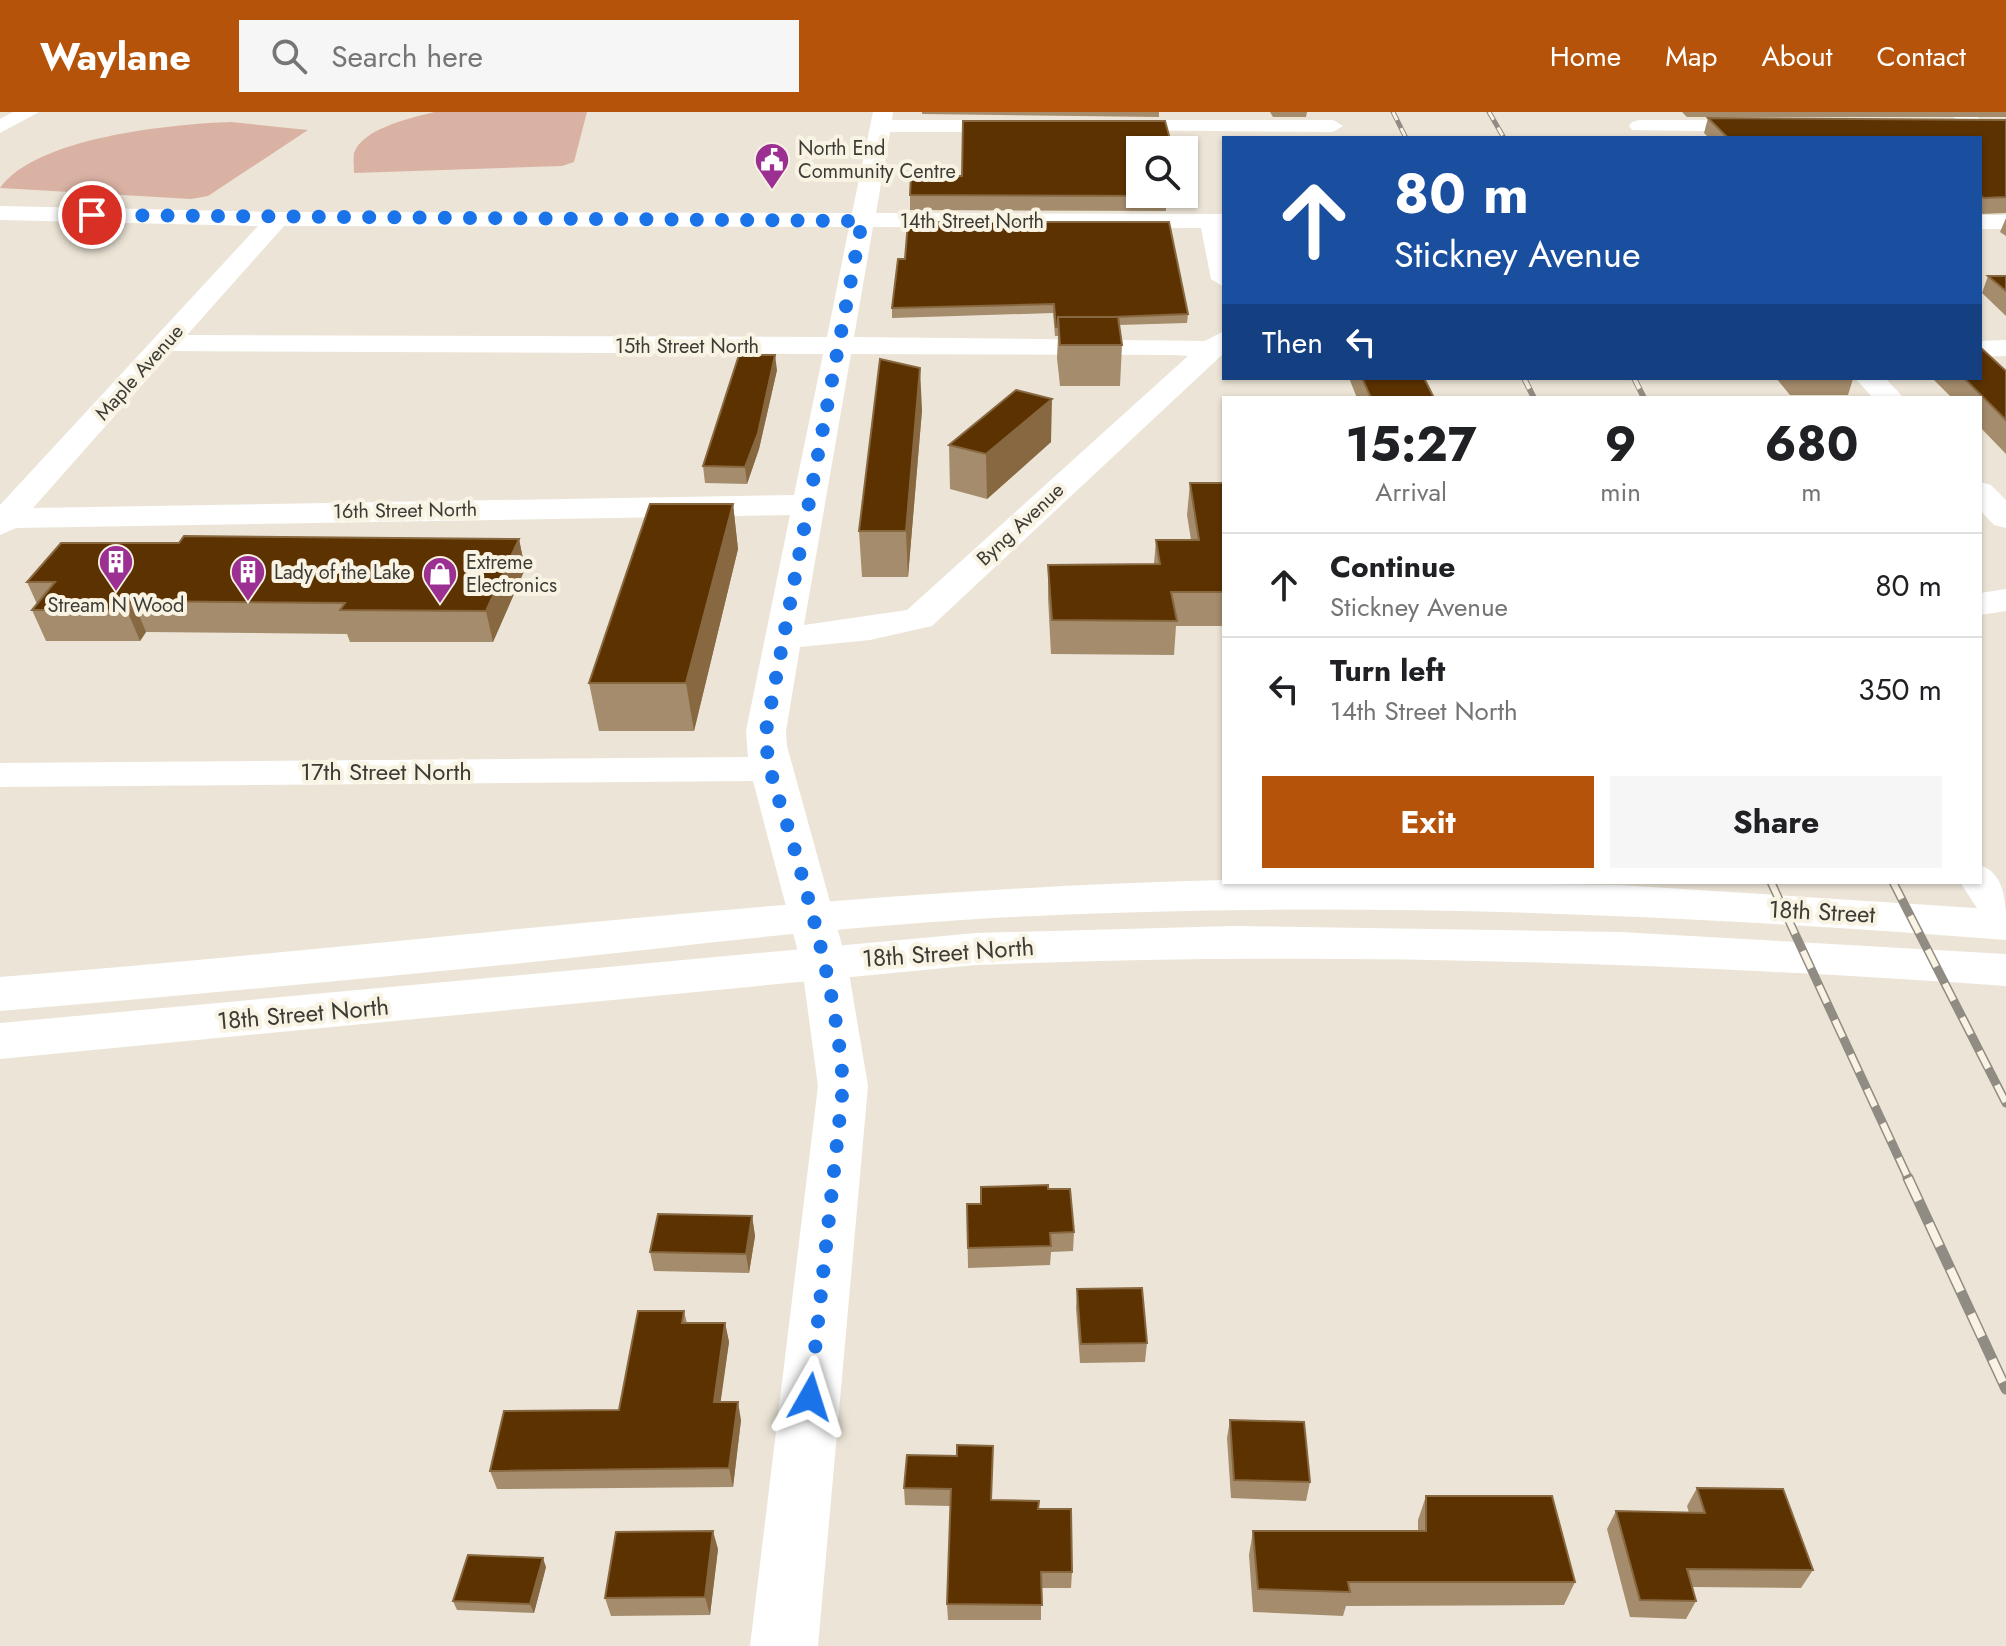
<!DOCTYPE html>
<html lang="en">
<head>
<meta charset="utf-8">
<style>
  body { margin:0; font-family:Jost,sans-serif; background:#f6f6f6; color:#202124; height:100vh; display:flex; flex-direction:column; font-size:30px; white-space:nowrap }
  * { box-sizing:border-box; margin:0 }
  p { font-size:26px; color:#757577 }
  .icon { flex:none; width:44px; height:44px; fill:none; stroke:currentColor; stroke-width:2; stroke-linecap:round; stroke-linejoin:round }
  .map { position:relative; flex:1; overflow:hidden }
  .panel { position:absolute; left:1222px; top:284px; width:760px; height:488px; display:flex; flex-direction:column; background:#fff; border-radius:0px; box-shadow:0 2px 6px #0004 }
  .panel>* { flex:none }
  .top-card { position:absolute; left:1222px; top:24px; width:760px; height:244px; border-radius:0px; box-shadow:0 2px 6px #0004; background:#1a4fa0; color:#fff; overflow:hidden }
  .fabs { position:absolute; left:1126px; top:24px; display:grid; gap:16px }
  .fabs a { display:grid; place-items:center; width:72px; height:72px; border-radius:0px; background:#fff; box-shadow:0 2px 6px #0004; font-size:40px }
  .pin { position:absolute; display:grid; place-items:center; width:68px; height:68px; color:#fff; margin:-34px; border:4px solid #fff; border-radius:50%; box-shadow:0 2px 8px #0007 }
  .me { position:absolute; width:88px; margin:-44px; rotate:6deg; stroke-linejoin:round; filter:drop-shadow(0 0 6px #0008) }
  .turn { display:flex; align-items:center; gap:28px; height:168px; padding:0 40px; font-size:36px }
  .turn .icon { width:104px; height:104px; stroke-width:2.5 }
  .turn b { display:block; font-size:56px; line-height:68px }
  .then { display:flex; align-items:center; height:76px; padding:0 40px; background:#0003; gap:16px; font-size:30px }
  .eta { display:flex; justify-content:space-evenly; align-items:center; height:136px; text-align:center }
  .eta b { font-size:48px; font-weight:700; line-height:56px }
  .button { display:flex; gap:16px; margin-top:auto; padding:16px 40px }
  .button a { flex:1; height:92px; border-radius:0px; background:#b45309; color:#fff; font-size:32px; font-weight:700; line-height:92px; text-align:center }
  .button a+a { background:#f6f6f6; color:#202124 }
  ul { padding:0; list-style:none }
  li { display:flex; align-items:center; gap:24px; height:104px; padding:0 40px; border-top:2px solid #e0e0e0 }
  li div { flex:1 }
  li b { display:block; font-size:30px }
  li em { font-style:normal }
  header { display:flex; align-items:center; gap:48px; box-sizing:border-box; height:112px; padding:0 40px; background:#b45309; color:#fff }
  header strong { font-size:38px }
  nav { display:flex; gap:44px; margin-inline-start:auto; font-size:28px }
  .search { width:560px; height:72px; background:#f6f6f6; display:flex; align-items:center; gap:20px; box-sizing:border-box; padding:0 28px; border-radius:0px; color:#757577; font-size:30px }
  .map>svg:first-child { display:block }
  .green { fill:#dab2a4 }
  .lines { fill:none; stroke-linecap:round; stroke-linejoin:round }
  .minor { fill:#fff; fill-rule:evenodd }
  .major { fill:#fff; fill-rule:evenodd }
  .rail-far3-casing { stroke:#918c83; stroke-width:5 }
  .rail-far2-casing { stroke:#918c83; stroke-width:6 }
  .rail-far1-casing { stroke:#918c83; stroke-width:9 }
  .rail-casing { stroke:#918c83; stroke-width:11 }
  .rail-far3 { stroke:#f9f3e4; stroke-width:3; stroke-dasharray:9; stroke-linecap:butt }
  .rail-far2 { stroke:#f9f3e4; stroke-width:4; stroke-dasharray:12; stroke-linecap:butt }
  .rail-far1 { stroke:#f9f3e4; stroke-width:6; stroke-dasharray:19; stroke-linecap:butt }
  .rail { stroke:#f9f3e4; stroke-width:8; stroke-dasharray:25; stroke-linecap:butt }
  .wall { fill:#a48c6c }
  .shaded-wall { fill:#876840 }
  .building { fill:#5c3200; stroke:#876840; stroke-width:2 }
  .route { stroke:#1a73e8; stroke-width:14; stroke-dasharray:0 25.2 }
  .labels { text-anchor:middle; stroke-width:8; stroke-linejoin:round; paint-order:stroke }
  .far-poi-label { font-size:20px; fill:#3d3b35; stroke:#f9f3e4; text-anchor:start }
  .far-street-label { font-size:20px; fill:#3d3b35; stroke:#f9f3e4 }
  .street-label { font-size:24px; fill:#3d3b35; stroke:#f9f3e4 }
</style>
</head>
<body>
<header>
<strong>Waylane</strong>
<div class="search"><svg class="icon" aria-label="search" viewBox="0 0 24 24"><circle cx="10" cy="10" r="6"/><path d="M15 15l6 6"/></svg>Search here</div>
<nav><a>Home</a><a>Map</a><a>About</a><a>Contact</a></nav>
</header>
<div class="map">
<svg width="2006" height="1534" viewBox="0 0 2006 1534">
  <rect width="100%" height="100%" fill="#ece5d7"/>
  <path class="green" d="M 434,0 L 587,0 L 574,50 L 562,54 L 354,61 C 354,55 353,47 354,41 C 363,16 411,6 434,0 Z
    M 231,10 L 308,18 L 208,84 L 191,87 L 0,76 C 36,25 172,12 231,10 Z"/>
  <g class="lines">
    <path class="minor" d="M 13,0 L 39,0 L 0,21 L 0,7 Z
      M 873,0 L 893,0 L 892,8 L 1023,8 L 1033,14 L 1023,20 L 890,20 L 876,101 L 1224,102 L 1224,175 L 1211,167 L 1201,116 L 873,115 L 854,225 L 1205,229 L 1222,220 L 1224,241 L 932,514 L 870,528 L 800,535 L 786,619 L 787,634 L 848,855 L 868,974 L 818,1534 L 750,1534 L 818,974 L 802,855 L 753,669 L 0,675 L 0,651 L 748,645 L 746,619 L 790,403 L 16,416 L 0,423 L 0,393 L 258,114 L 0,108 L 0,94 L 277,100 L 852,101 ZM 284,114 L 849,115 L 827,225 L 187,223 ZM 172,239 L 823,242 L 794,383 L 33,396 ZM 851,242 L 1176,243 L 1188,244 L 907,498 L 804,513 Z
      M 1946,0 L 1970,0 L 2006,25 L 2006,41 Z
      M 1107,8 L 1333,8 L 1343,14 L 1333,20 L 1100,18 L 1097,14 L 1100,10 Z
      M 1639,8 L 1764,8 L 1774,14 L 1764,20 L 1632,18 L 1629,14 L 1632,10 Z
      M 1980,103 L 2006,103 L 2006,117 L 1980,117 Z
      M 2006,228 L 2006,244 L 1980,245 L 1980,229 Z
      M 1855,266 L 1885,266 L 1904,286 L 1873,286 Z
      M 1980,370 L 1991,373 L 2006,388 L 2006,416 L 1994,413 L 1980,398 Z
      M 2006,477 L 2006,499 L 1980,503 L 1980,481 Z
      M 1980,753 C 2006,762 2006,791 2006,820 L 1990,816 L 1960,770 L 1980,770 Z"/>
    <path class="major" d="M 1224,768 L 1620,773 L 2006,798 L 2006,828 C 1663,801 1320,787 976,807 C 828,816 681,834 533,850 C 356,868 178,884 0,899 L 0,865 C 408,833 815,778 1224,768 Z
      M 1233,814 L 1620,820 L 2006,842 L 2006,874 C 1662,850 1320,839 976,853 L 0,947 L 0,911 L 976,821 Z"/>
    <defs>
      <path id="rail-far3" d="M 1393,0 L 1406,26
        M 1489,0 L 1504,26"/>
      <path id="rail-far2" d="M 1524,266 L 1534,286
        M 1634,266 L 1644,286"/>
      <path id="rail-far1" d="M 1771,770 L 1909,1068
        M 1893,770 L 2006,991"/>
      <path id="rail" d="M 1908,1066 L 2006,1277"/>
    </defs>
    <use href="#rail-far3" class="rail-far3-casing"/>
    <use href="#rail-far2" class="rail-far2-casing"/>
    <use href="#rail-far1" class="rail-far1-casing"/>
    <use href="#rail" class="rail-casing"/>
    <use href="#rail-far3" class="rail-far3"/>
    <use href="#rail-far2" class="rail-far2"/>
    <use href="#rail-far1" class="rail-far1"/>
    <use href="#rail" class="rail"/>
  </g>
  <path class="wall" d="M 922,0 L 1159,0 L 1159,5 L 922,2 Z
    M 1270,0 L 1307,0 L 1306,5 L 1273,5 Z
    M 1682,0 L 2006,0 L 2006,5 L 1687,5 Z
    M 1708,6 L 2006,8 L 2006,101 L 1980,102 L 1980,26 L 1709,26 L 1704,21 Z
    M 1183,82 L 1182,90 L 1166,92 L 1166,99 L 910,98 L 910,83 Z
    M 2006,106 L 2006,124 L 2000,120 Z
    M 898,147 L 1188,202 L 1187,211 L 1119,213 L 1122,233 L 1120,274 L 1060,274 L 1057,246 L 1058,224 L 1055,224 L 1053,201 L 892,206 L 892,196 Z
    M 1988,164 L 2006,164 L 2006,204 L 1982,181 Z
    M 777,258 L 759,337 L 747,372 L 705,371 L 703,354 Z
    M 2006,259 L 2006,342 L 1980,315 L 1980,286 L 1952,286 L 1932,266 L 1980,266 Z
    M 1349,266 L 1424,266 L 1434,286 L 1357,286 Z
    M 1776,266 L 1852,266 L 1853,267 L 1848,283 L 1790,283 Z
    M 922,298 L 908,465 L 862,465 L 859,419 Z
    M 1051,330 L 987,387 L 950,377 L 949,333 Z
    M 1190,371 L 1224,371 L 1224,514 L 1176,514 L 1174,543 L 1051,542 L 1048,486 L 1048,453 L 1154,452 L 1156,428 L 1191,428 L 1187,403 Z
    M 733,392 L 738,437 L 694,619 L 599,619 L 589,571 Z
    M 519,427 L 525,457 L 493,530 L 350,530 L 347,522 L 146,520 L 140,529 L 46,529 L 32,498 L 37,492 L 27,470 L 179,431 Z
    M 1048,1077 L 1074,1120 L 1073,1139 L 1051,1140 L 1050,1153 L 968,1156 L 967,1092 L 981,1092 Z
    M 752,1104 L 755,1124 L 749,1161 L 654,1159 L 650,1140 Z
    M 1077,1177 L 1147,1231 L 1145,1250 L 1080,1251 L 1076,1196 Z
    M 684,1199 L 687,1211 L 725,1211 L 729,1230 L 720,1290 L 741,1308 L 733,1375 L 497,1377 L 490,1359 L 619,1298 Z
    M 1230,1308 L 1310,1370 L 1306,1389 L 1231,1386 L 1227,1326 Z
    M 957,1344 L 992,1388 L 1039,1397 L 1072,1460 L 1071,1476 L 1041,1476 L 1041,1508 L 948,1508 L 947,1492 L 951,1394 L 905,1393 L 904,1376 Z
    M 1697,1376 L 1813,1458 L 1801,1476 L 1692,1475 L 1696,1489 L 1686,1507 L 1630,1505 L 1607,1417 L 1616,1399 L 1689,1401 L 1687,1394 Z
    M 1426,1384 L 1575,1470 L 1564,1493 L 1346,1494 L 1343,1504 L 1253,1500 L 1249,1443 L 1253,1419 L 1418,1419 L 1418,1408 Z
    M 718,1437 L 710,1503 L 611,1504 L 605,1486 Z
    M 546,1455 L 534,1501 L 457,1498 L 453,1489 Z"/>
  <path class="shaded-wall" d="M 1165,82 L 1183,82 L 1182,90 L 1166,92 L 1167,84 Z
    M 775,243 L 777,258 L 759,337 L 747,372 L 745,355 Z
    M 920,256 L 922,298 L 908,465 L 906,419 Z
    M 1052,287 L 1051,330 L 987,387 L 986,342 Z
    M 733,392 L 738,437 L 694,619 L 686,571 Z
    M 519,427 L 525,457 L 493,530 L 486,499 Z
    M 133,489 L 146,520 L 140,529 L 127,498 Z
    M 752,1104 L 755,1124 L 749,1161 L 746,1142 Z
    M 725,1211 L 729,1230 L 718,1309 L 714,1290 Z
    M 738,1290 L 741,1308 L 733,1375 L 729,1356 Z
    M 713,1419 L 718,1437 L 710,1503 L 705,1485 Z
    M 543,1446 L 546,1455 L 534,1501 L 530,1492 Z"/>
  <path class="building" d="M 1708,6 L 2006,8 L 2006,85 L 1984,86 L 1980,83 L 1980,26 L 1728,26 Z
    M 963,9 L 1165,9 L 1173,38 L 1140,38 L 1140,82 L 1166,82 L 1167,84 L 910,83 L 911,64 L 962,64 Z
    M 908,110 L 1169,110 L 1188,202 L 1113,205 L 1058,205 L 1058,215 L 1056,215 L 1054,192 L 892,196 L 898,147 L 905,147 Z
    M 1988,164 L 2006,164 L 2006,179 Z
    M 1058,205 L 1118,205 L 1122,233 L 1060,233 Z
    M 1980,235 L 2006,259 L 2006,308 L 1964,266 L 1980,266 Z
    M 739,243 L 775,243 L 758,321 L 745,355 L 703,354 Z
    M 880,247 L 920,256 L 906,419 L 859,419 Z
    M 1362,266 L 1424,266 L 1434,286 L 1371,286 Z
    M 1794,266 L 1852,266 L 1853,267 L 1795,267 Z
    M 1016,278 L 1052,287 L 986,342 L 949,333 Z
    M 1190,371 L 1224,371 L 1224,480 L 1171,480 L 1177,509 L 1052,508 L 1048,453 L 1160,452 L 1156,428 L 1199,428 Z
    M 650,392 L 733,392 L 686,571 L 589,571 Z
    M 184,424 L 519,427 L 486,499 L 340,498 L 345,491 L 133,489 L 127,498 L 32,498 L 55,470 L 27,470 L 61,431 L 179,431 Z
    M 1048,1073 L 1048,1077 L 1070,1077 L 1074,1120 L 1050,1121 L 1051,1134 L 968,1136 L 967,1092 L 981,1092 L 981,1075 Z
    M 658,1102 L 752,1104 L 746,1142 L 650,1140 Z
    M 1142,1176 L 1147,1231 L 1081,1232 L 1077,1177 Z
    M 638,1199 L 684,1199 L 682,1211 L 725,1211 L 714,1290 L 738,1290 L 729,1356 L 490,1359 L 504,1299 L 619,1298 Z
    M 1230,1308 L 1304,1310 L 1310,1370 L 1234,1368 Z
    M 957,1333 L 993,1334 L 991,1388 L 1039,1389 L 1038,1397 L 1071,1397 L 1072,1460 L 1041,1460 L 1042,1493 L 947,1492 L 951,1377 L 904,1376 L 907,1343 L 957,1344 Z
    M 1697,1376 L 1783,1377 L 1813,1458 L 1687,1457 L 1696,1489 L 1640,1488 L 1616,1399 L 1705,1401 Z
    M 1426,1384 L 1552,1384 L 1575,1470 L 1348,1470 L 1350,1480 L 1258,1477 L 1253,1419 L 1426,1419 Z
    M 713,1419 L 705,1485 L 605,1486 L 616,1420 Z
    M 468,1443 L 543,1446 L 530,1492 L 453,1489 Z"/>
  <g class="lines">
    <path class="route" d="M 92,103 L 862,109 L 766,619 C 765,659 785,701 795,739 C 817,817 838,893 843,974 L 810,1285"/>
  </g>
  <defs>
    <symbol id="civic-pin" viewBox="-11 -11 22 30"><path d="M0 17L-7.5 6A9.5 9.5 0 1 1 7.5 6Z" fill="#9b3092" stroke="#f9f3e4"/><path d="M-.6-6.5H3V-4.5H.6V-3L4-1V1h2V6H-6V1h2V-1L-.6-3ZM-1.2 2.5V6h2.4V2.5Z" fill="#fff"/></symbol>
    <symbol id="building-pin" viewBox="-11 -11 22 30"><path d="M0 17L-7.5 6A9.5 9.5 0 1 1 7.5 6Z" fill="#9b3092" stroke="#f9f3e4"/><path d="M-4-6H4V6H1V3H-1V6H-4ZM-2.5-4.3h1.7v1.8h-1.7ZM.8-4.3h1.7v1.8H.8ZM-2.5-1h1.7V.8h-1.7ZM.8-1h1.7V.8H.8Z" fill="#fff"/></symbol>
    <symbol id="shop-pin" viewBox="-11 -11 22 30"><path d="M0 17L-7.5 6A9.5 9.5 0 1 1 7.5 6Z" fill="#9b3092" stroke="#f9f3e4"/><path d="M-5-2.5h2.3a2.7 3.5 0 0 1 5.4 0H5L5.5 6h-11ZM-1.5-2.5h3a1.5 2.3 0 0 0-3 0Z" fill="#fff"/></symbol>
  </defs>
  <g fill-rule="evenodd">
    <use href="#civic-pin" x="752" y="28" width="40" height="54"/>
    <use href="#building-pin" x="96" y="430" width="40" height="54"/>
    <use href="#building-pin" x="228" y="440" width="40" height="54"/>
    <use href="#shop-pin" x="420" y="442" width="40" height="54"/>
  </g>
  <g class="labels">
    <g class="far-poi-label">
      <text x="798" y="43">North End<tspan x="798" dy="23">Community Centre</tspan></text>
      <text x="466" y="457">Extreme<tspan x="466" dy="23">Electronics</tspan></text>
      <text x="274" y="467">Lady of the Lake</text>
      <text x="116" y="500" text-anchor="middle">Stream N Wood</text>
    </g>
    <g class="far-street-label">
      <text x="972" y="116">14th Street North</text>
      <text x="687" y="241">15th Street North</text>
      <text transform="translate(139 260) rotate(-48)" y="7">Maple Avenue</text>
      <text transform="translate(405 398) rotate(-1)" y="7">16th Street North</text>
      <text transform="translate(1020 412) rotate(-43)" y="7">Byng Avenue</text>
    </g>
    <g class="street-label">
      <text x="386" y="668">17th Street North</text>
      <text transform="translate(1822 800) rotate(3)" y="8">18th Street</text>
      <text transform="translate(948 841) rotate(-4)" y="8">18th Street North</text>
      <text transform="translate(303 902) rotate(-5)" y="8">18th Street North</text>
    </g>
  </g>
</svg>
<div class="fabs">
<a><svg class="icon" aria-label="search" viewBox="0 0 24 24"><circle cx="10" cy="10" r="6"/><path d="M15 15l6 6"/></svg></a>
</div>
<div class="pin" style="left:92px;top:103px;background:#d93025"><svg class="icon" aria-label="arrive" viewBox="0 0 24 24"><path d="M6 21V4h12l-3 4 3 4H6"/></svg></div>
<svg class="me" style="left:810px;top:1285px" viewBox="-20 -20 40 40"><path d="M0-17L14 15 0 8-14 15z" fill="#1a73e8" stroke="#fff" stroke-width="4"/></svg>
<div class="top-card">
<div class="turn"><svg class="icon" aria-label="ahead" viewBox="0 0 24 24"><path d="M12 20V5M6 11l6-6 6 6"/></svg><div><b>80 m</b>Stickney Avenue</div></div>
<div class="then">Then<svg class="icon" aria-label="left" viewBox="0 0 24 24"><path d="M17 20v-9H6M10 6l-5 5 5 5"/></svg></div>
</div>
<section class="panel">
<div class="eta">
<div><b>15:27</b><p>Arrival</p></div>
<div><b>9</b><p>min</p></div>
<div><b>680</b><p>m</p></div>
</div>
<ul>
<li><svg class="icon" aria-label="ahead" viewBox="0 0 24 24"><path d="M12 20V5M6 11l6-6 6 6"/></svg><div><b>Continue</b><p>Stickney Avenue</p></div><em>80 m</em></li>
<li><svg class="icon" aria-label="left" viewBox="0 0 24 24"><path d="M17 20v-9H6M10 6l-5 5 5 5"/></svg><div><b>Turn left</b><p>14th Street North</p></div><em>350 m</em></li>
</ul>
<div class="button"><a>Exit</a><a>Share</a></div>
</section>
</div>
</body>
</html>
